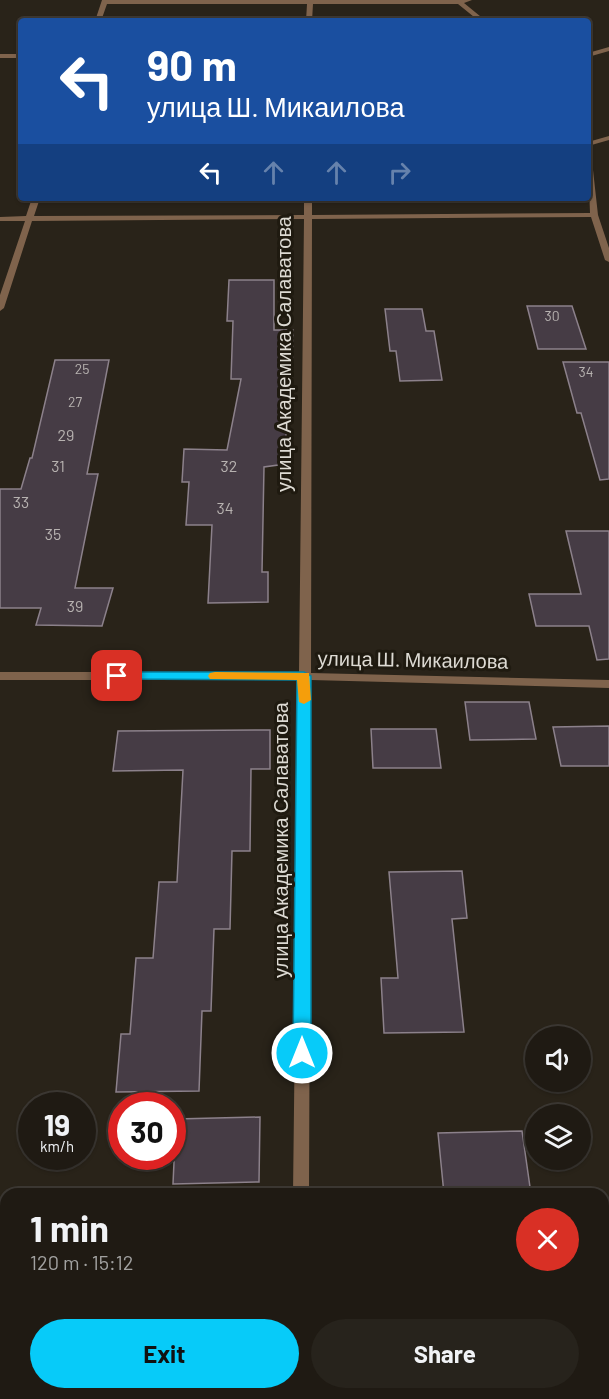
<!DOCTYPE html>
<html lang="en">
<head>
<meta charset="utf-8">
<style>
  body { margin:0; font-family:Barlow,sans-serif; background:#27231c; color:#f1f3f6; height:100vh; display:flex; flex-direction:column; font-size:22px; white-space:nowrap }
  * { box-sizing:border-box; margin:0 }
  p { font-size:20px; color:#a1a1a0 }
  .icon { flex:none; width:33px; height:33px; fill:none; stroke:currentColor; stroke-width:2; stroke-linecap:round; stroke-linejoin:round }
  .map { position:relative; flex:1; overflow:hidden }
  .drawer { position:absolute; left:0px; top:1188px; width:609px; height:212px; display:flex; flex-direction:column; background:#1f1a13; border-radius:18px 18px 0 0; box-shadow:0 2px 4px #0004,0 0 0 2px #3c3833 }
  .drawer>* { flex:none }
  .top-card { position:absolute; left:18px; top:18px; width:573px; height:183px; border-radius:6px; box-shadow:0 2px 4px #0004,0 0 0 2px #3c3833; background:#1a4fa0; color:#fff; overflow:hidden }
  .fabs { position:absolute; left:525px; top:1026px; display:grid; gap:12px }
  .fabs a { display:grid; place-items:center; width:66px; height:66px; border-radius:50%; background:#1f1a13; box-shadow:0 2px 4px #0004,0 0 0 2px #3c3833; font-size:30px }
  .speed { position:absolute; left:18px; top:1092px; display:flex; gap:12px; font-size:30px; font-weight:700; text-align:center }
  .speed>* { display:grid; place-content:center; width:78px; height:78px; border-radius:50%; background:#1f1a13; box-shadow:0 2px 4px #0004,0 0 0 2px #3c3833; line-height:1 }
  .speed small { font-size:15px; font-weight:400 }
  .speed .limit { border:9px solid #d22; background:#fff; color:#111 }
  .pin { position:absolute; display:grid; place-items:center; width:51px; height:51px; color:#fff; margin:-26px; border-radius:12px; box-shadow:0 3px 9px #0006 }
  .me { position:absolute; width:66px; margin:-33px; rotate:0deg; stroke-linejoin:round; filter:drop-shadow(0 0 4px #0008) }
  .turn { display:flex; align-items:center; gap:21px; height:126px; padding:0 30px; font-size:27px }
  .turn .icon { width:78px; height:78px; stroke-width:2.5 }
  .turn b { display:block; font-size:42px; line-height:51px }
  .lanes { display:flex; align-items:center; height:57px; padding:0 30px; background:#0003; justify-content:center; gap:30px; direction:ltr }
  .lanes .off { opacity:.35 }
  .round { display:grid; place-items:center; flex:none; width:63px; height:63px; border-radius:32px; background:#27231c }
  .headline { display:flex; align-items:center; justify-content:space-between; height:102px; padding:0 30px }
  h1 { font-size:36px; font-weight:700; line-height:45px }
  .cta { display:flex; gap:12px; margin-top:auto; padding:12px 30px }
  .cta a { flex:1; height:69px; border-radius:36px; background:#07cbf9; color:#111; font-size:24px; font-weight:700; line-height:69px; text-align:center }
  .cta a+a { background:#27231c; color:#f1f3f6 }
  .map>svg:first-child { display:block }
  .building { fill:#463c45; stroke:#8c818b; stroke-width:1.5 }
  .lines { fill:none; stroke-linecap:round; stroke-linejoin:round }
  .minor { fill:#7f634c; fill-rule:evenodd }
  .route { fill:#07cbf9; stroke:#0584a2; stroke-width:1.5 }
  .slow { fill:#f59e0b }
  .labels { text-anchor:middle; stroke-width:6; stroke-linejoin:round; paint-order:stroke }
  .far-number-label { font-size:14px; fill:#b7b2b0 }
  .number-label { font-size:16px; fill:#b7b2b0 }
  .street-label { font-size:20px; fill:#dddad3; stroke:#1f1a10 }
</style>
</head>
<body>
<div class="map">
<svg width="609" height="1399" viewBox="0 0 609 1399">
  <rect width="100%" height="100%" fill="#292319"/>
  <path class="building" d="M 229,280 L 274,280 L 274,330 L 293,330 L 292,380 L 284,454 L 279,457 L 278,465 L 264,467 L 262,572 L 268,572 L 268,602 L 208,603 L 212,525 L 186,525 L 189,482 L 182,482 L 184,449 L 227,450 L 241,379 L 231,379 L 233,321 L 227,321 Z
    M 527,306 L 572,306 L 586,349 L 538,349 Z
    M 385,309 L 422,309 L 426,331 L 434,331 L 442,380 L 400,381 L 396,351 L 390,351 Z
    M 55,360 L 109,360 L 87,474 L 98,474 L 75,588 L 113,588 L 102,626 L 36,625 L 41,608 L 0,608 L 0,489 L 21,489 L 30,458 L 32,458 Z
    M 563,362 L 609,362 L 609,479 L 600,480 L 581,413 L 577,413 Z
    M 566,531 L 609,531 L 609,659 L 597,660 L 589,626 L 536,626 L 529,594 L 581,594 Z
    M 465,702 L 529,702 L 536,739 L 470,740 Z
    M 609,726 L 609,766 L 561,766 L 553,727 Z
    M 371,729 L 436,729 L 441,768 L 373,768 Z
    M 270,730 L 270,769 L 251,769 L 250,851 L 232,851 L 230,929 L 214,929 L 211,1011 L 202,1011 L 199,1091 L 116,1092 L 121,1034 L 130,1034 L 136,958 L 153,958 L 159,882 L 177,882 L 183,770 L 113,771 L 118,731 Z
    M 462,871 L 467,918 L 452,919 L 464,1032 L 384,1033 L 381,978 L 398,978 L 389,872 Z
    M 260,1117 L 259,1182 L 173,1184 L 176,1119 Z
    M 522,1131 L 531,1194 L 444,1194 L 438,1133 Z"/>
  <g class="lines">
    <path class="minor" d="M 102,0 L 472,0 L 464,3 L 486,21 L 479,21 L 458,4 L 313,4 L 312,21 L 306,21 L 307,4 L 107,4 L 101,21 L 95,21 Z
      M 609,47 L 609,51 L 588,57 L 588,53 Z
      M 0,54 L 21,54 L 21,58 L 0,58 Z
      M 609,136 L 609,140 L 588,146 L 588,142 Z
      M 588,159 L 592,161 L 598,215 L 609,248 L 609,262 L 605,260 L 591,217 L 312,219 L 311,673 L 609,680 L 609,688 L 311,680 L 309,1194 L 293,1194 L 299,680 L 0,680 L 0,672 L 299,672 L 304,219 L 32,221 L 4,308 L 0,311 L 0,295 L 25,221 L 0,221 L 0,217 L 26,216 L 32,198 L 40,198 L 34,216 L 304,215 L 304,198 L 312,198 L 312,215 L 590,213 Z
      M 291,1394 L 309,1394 L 309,1399 L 291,1399 Z"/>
  </g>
  <path class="route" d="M 117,672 L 304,672 L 311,676 L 311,1053 L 308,1057 L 302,1059 L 296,1057 L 293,1053 L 297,680 L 112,679 L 110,676 Z"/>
  <path class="slow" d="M 215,672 L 309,673 L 311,700 L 304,704 L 299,702 L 297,680 L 210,679 L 208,676 L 210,673 Z"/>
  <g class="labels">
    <g class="far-number-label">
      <text x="552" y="321">30</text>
      <text x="82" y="374">25</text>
      <text x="586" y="377">34</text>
      <text x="75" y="407">27</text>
    </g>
    <g class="number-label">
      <text x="66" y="441">29</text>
      <text x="58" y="472">31</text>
      <text x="229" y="472">32</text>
      <text x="21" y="508">33</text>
      <text x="225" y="514">34</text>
      <text x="53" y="540">35</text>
      <text x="75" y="612">39</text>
    </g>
    <g class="street-label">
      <text transform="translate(284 354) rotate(-90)" y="7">улица Академика Салаватова</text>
      <text transform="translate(413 660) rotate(1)" y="7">улица Ш. Микаилова</text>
      <text transform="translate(281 840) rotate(-90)" y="7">улица Академика Салаватова</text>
    </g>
  </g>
</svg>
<div class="fabs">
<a><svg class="icon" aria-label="sound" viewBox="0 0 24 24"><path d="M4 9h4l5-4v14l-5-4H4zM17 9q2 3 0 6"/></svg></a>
<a><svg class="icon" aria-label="layers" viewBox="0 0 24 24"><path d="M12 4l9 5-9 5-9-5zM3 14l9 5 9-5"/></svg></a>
</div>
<div class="speed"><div>19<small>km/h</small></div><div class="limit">30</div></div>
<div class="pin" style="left:117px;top:676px;background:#d93025"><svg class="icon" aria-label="arrive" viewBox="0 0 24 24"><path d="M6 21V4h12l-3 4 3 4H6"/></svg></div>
<svg class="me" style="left:302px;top:1053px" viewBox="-20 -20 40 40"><circle r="17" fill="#07cbf9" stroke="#fff" stroke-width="3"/><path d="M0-11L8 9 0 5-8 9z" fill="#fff"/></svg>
<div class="top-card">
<div class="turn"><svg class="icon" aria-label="left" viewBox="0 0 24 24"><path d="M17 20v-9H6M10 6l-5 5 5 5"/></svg><div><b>90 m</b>улица Ш. Микаилова</div></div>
<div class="lanes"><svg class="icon" aria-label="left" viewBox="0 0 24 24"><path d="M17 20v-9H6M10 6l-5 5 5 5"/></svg><svg class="icon off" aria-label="ahead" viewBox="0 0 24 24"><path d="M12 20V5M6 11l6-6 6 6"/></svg><svg class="icon off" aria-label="ahead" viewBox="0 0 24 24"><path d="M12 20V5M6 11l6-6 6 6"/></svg><svg class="icon off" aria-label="right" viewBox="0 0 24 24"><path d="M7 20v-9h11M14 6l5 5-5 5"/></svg></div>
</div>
<section class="drawer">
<div class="headline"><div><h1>1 min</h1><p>120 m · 15:12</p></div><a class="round" style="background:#d93025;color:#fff"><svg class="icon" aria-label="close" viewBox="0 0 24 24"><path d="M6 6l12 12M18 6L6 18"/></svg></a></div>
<div class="cta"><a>Exit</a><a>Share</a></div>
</section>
</div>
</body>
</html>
